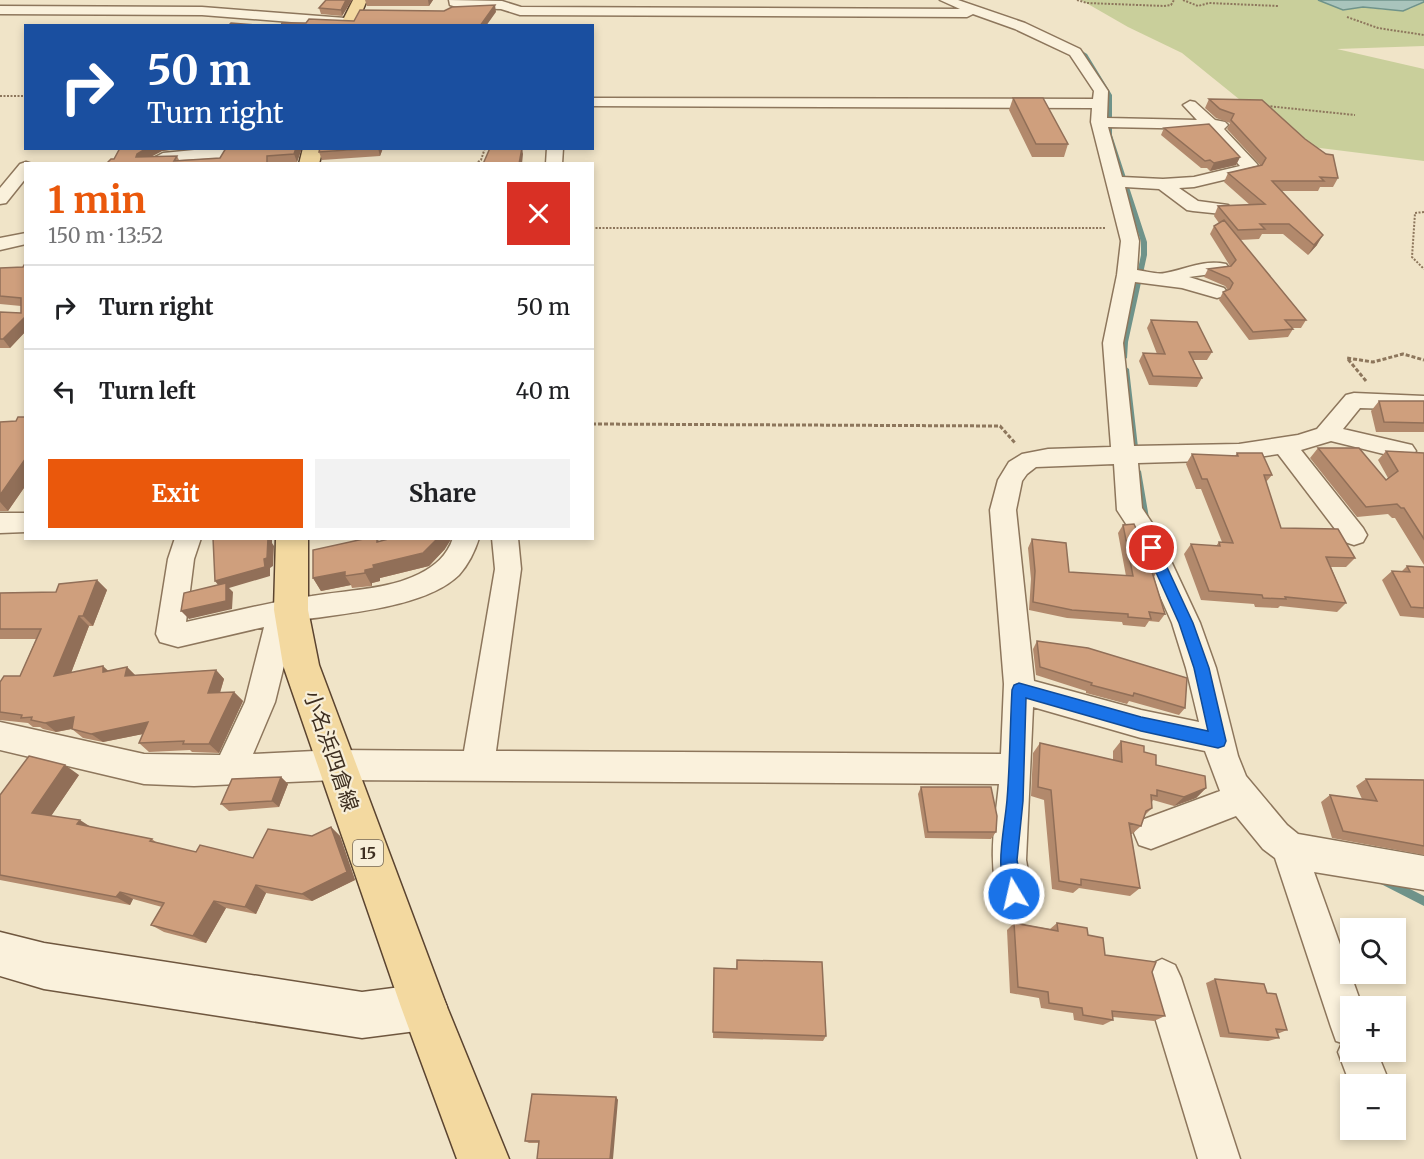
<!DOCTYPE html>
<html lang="en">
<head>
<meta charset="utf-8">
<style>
  body { margin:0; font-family:Merriweather,"Noto Sans JP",serif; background:#f2f2f2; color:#202124; height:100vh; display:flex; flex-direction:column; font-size:22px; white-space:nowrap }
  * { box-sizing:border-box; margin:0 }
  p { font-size:20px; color:#757577 }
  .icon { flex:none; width:33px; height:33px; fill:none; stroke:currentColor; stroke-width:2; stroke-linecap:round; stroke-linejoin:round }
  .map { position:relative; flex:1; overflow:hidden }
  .details { position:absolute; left:24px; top:162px; width:570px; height:378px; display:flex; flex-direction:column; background:#fff; border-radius:0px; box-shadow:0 3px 9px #0003 }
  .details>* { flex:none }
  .top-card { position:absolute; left:24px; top:24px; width:570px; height:126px; border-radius:0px; box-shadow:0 3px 9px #0003; background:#1a4fa0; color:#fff; overflow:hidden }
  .fabs { position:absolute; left:1340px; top:918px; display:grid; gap:12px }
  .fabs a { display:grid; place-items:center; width:66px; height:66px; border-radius:0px; background:#fff; box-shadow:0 3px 9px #0003; font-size:30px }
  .pin { position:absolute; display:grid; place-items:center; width:51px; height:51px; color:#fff; margin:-26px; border:3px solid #fff; border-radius:50%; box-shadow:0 2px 6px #0007 }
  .me { position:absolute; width:66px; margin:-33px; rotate:351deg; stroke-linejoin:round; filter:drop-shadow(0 0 4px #0008) }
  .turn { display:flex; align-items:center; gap:21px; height:126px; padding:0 24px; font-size:27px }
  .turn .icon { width:78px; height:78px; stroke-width:2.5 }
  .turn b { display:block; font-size:42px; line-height:51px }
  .round { display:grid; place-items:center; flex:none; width:63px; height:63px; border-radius:0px; background:#f2f2f2 }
  .overview { display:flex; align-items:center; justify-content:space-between; height:102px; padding:0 24px }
  h1 { font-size:36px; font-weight:700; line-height:45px; color:#ea580c }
  .action { display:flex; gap:12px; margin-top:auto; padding:12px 24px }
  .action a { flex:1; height:69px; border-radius:0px; background:#ea580c; color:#fff; font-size:24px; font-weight:700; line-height:69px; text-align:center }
  .action a+a { background:#f2f2f2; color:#202124 }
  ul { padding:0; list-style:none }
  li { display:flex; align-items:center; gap:18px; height:84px; padding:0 24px; border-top:2px solid #e0e0e0 }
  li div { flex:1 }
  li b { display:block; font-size:22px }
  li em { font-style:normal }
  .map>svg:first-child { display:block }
  .green { fill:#c9cf9b }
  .water { fill:#a9c4bc; stroke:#6f938a; stroke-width:1.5 }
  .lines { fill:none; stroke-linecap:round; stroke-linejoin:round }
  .stream { fill:#6f938a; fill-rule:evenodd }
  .street-casing { stroke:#8d765c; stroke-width:3 }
  .secondary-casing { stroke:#6f573f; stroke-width:3 }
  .primary-casing { stroke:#5b4430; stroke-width:3 }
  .path-far1 { stroke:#8d765c; stroke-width:2; stroke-dasharray:2 1.5; stroke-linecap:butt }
  .path { stroke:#8d765c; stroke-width:3; stroke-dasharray:4 2; stroke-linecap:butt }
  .street { fill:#faf1dc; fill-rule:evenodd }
  .secondary { fill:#faf1dc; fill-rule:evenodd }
  .primary { fill:#f3d9a0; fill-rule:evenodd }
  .wall { fill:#b2896c }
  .shaded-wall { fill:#916f58 }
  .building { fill:#cf9f7d; stroke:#916f58; stroke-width:1.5 }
  .route { fill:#1a73e8; stroke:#114b97; stroke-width:1.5 }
  .labels { text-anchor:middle; stroke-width:4.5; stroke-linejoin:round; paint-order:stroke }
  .shield { fill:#f7eed8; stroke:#756857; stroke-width:1.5 }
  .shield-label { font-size:16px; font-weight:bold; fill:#3d2e20 }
  .near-street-label { font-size:21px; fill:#3d2e20; stroke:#f7eed8 }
</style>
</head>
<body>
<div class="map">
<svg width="1424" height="1159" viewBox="0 0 1424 1159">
  <rect width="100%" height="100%" fill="#f0e4c8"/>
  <path class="green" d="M 1081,0 L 1318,0 L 1343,10 L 1363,7 L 1386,10 L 1410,9 L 1424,2 L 1424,46 L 1337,49 L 1424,69 L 1424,161 L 1296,145 L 1182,53 L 1128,27 Z"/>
  <path class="water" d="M 1318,0 L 1424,0 L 1424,2 L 1403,11 L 1363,7 L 1343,10 Z"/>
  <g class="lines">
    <path class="stream" d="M 1072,46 L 1074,46 L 1087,54 L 1112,95 L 1112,135 L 1147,242 L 1147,255 L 1128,342 L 1127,358 L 1124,360 L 1121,358 L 1122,342 L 1141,255 L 1141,242 L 1108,135 L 1108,95 L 1085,56 L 1072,48 Z
      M 1126,367 L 1129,369 L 1139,456 L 1136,458 L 1133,456 L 1123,369 Z
      M 1136,469 L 1138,469 L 1141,471 L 1149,518 L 1145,521 L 1141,518 L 1135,471 Z
      M 1382,875 L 1424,896 L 1424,906 L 1379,883 L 1377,880 L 1379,877 Z"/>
    <defs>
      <path id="street" d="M 449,0 L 502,1 L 521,7 L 960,9 L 940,0 L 958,0 L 1025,23 L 1080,49 L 1108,91 L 1107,118 L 1197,120 L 1183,105 L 1190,101 L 1195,102 L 1215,120 L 1225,122 L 1228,125 L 1224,129 L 1257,164 L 1259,168 L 1257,172 L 1194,187 L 1179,188 L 1198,201 L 1228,205 L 1231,209 L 1228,213 L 1222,214 L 1193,211 L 1187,210 L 1159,189 L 1125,187 L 1139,241 L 1137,270 C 1146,271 1157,275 1165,273 C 1186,269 1204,259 1226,264 L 1229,268 L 1226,272 L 1189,277 L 1224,288 L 1227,292 L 1224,296 L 1217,298 L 1182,288 L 1135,282 L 1123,343 L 1134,446 L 1239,444 L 1298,435 L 1317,429 L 1346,395 L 1354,393 L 1424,396 L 1424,410 L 1360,408 L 1343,429 L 1412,445 L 1416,451 L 1412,457 L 1404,459 L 1331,441 L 1301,450 L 1363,528 L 1367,535 L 1363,542 L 1354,545 L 1345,542 L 1278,454 L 1239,460 L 1138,463 L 1142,508 L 1156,529 L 1200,623 L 1216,668 L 1238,756 L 1246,776 L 1287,825 L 1298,834 L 1424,856 L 1424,890 L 1314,872 L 1362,1006 L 1350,1006 L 1350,1052 L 1377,1052 L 1390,1084 L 1350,1084 L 1338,1052 L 1342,1043 L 1336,1041 L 1331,1027 L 1275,858 L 1263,849 L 1236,816 L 1151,849 L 1139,845 L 1134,833 L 1139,821 L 1220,791 L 1205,751 L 1141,738 L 1033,707 L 1026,860 L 1032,894 L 1026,906 L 1014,912 L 1002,906 C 986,868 995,824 999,784 L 335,780 L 194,786 L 144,784 L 0,750 L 0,722 L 144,754 L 220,755 L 245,702 L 264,627 L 178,647 L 160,642 L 156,634 L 168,559 L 175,538 L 201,538 L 194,559 L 186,622 C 228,613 269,602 312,596 C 347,590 387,590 419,574 C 435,566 447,556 453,538 L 479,538 C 475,551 468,565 459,575 C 424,609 341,613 295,621 L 275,702 L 253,754 L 335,750 L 464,751 L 495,569 L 492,538 L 518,538 L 521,569 L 496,751 L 1001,754 L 1004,684 L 990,510 L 998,480 L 1009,462 L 1022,454 L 1048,449 L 1111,447 L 1103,343 L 1117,275 L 1121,241 L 1091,122 L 1092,108 L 592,106 L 592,98 L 1093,99 L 1094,91 L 1070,55 L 1015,29 L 973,14 L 967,17 L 520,15 L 501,9 L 460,8 L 450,5 ZM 1108,127 L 1207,129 L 1240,166 L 1194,177 L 1163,179 L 1122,177 ZM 1114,464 L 1117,510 L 1132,533 L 1172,623 L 1186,668 L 1199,722 L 1141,710 L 1034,681 L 1016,510 L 1022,481 L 1027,474 L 1036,467 Z
        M 0,6 L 202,7 L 345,18 L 351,22 L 350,25 L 341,26 L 202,15 L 0,14 Z
        M 215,148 L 232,148 L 224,158 L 218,160 L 142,164 L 163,153 Z
        M 547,148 L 563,148 L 562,164 L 546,164 Z
        M 26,162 L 32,164 L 26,164 L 26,178 L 6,203 L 0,204 L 0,188 L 20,164 Z
        M 26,233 L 26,244 L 0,250 L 0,238 Z
        M 0,513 L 26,513 L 26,532 L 0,533 Z
        M 1162,959 L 1175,965 L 1181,978 L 1240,1159 L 1198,1159 L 1143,978 L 1149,965 Z"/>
      <path id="secondary" d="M 0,932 L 44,943 L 362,992 L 424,984 L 440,991 L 447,1007 L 440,1023 L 424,1030 L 362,1038 L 44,989 L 0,976 Z"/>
      <path id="primary" d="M 353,0 L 367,0 L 356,26 L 340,26 Z
        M 303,148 L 323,148 L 319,164 L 299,164 Z
        M 276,538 L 308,538 L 308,610 L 319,665 L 447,1007 L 509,1159 L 457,1159 L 401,1007 L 283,665 L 274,610 Z"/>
    </defs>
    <use href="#street" class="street-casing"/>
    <use href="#secondary" class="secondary-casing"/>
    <use href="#primary" class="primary-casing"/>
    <path class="path-far1" d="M 1077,0 L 1087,3 L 1164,6 L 1171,5 L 1174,0
      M 1183,0 L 1198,6 L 1209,3 L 1278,6
      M 1347,17 L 1378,28 L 1424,35
      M 0,96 L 26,96
      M 1267,106 L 1355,115
      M 475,164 L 481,160 L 485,148
      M 1424,212 L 1415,213 L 1412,257 L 1424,269
      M 592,228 L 1105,228"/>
    <path class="path" d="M 1366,381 L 1347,358 L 1373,362 L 1403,354 L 1424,360
      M 592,424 L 1000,426 L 1016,444"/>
    <use href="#street" class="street"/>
    <use href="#secondary" class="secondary"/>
    <use href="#primary" class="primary"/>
  </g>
  <path class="wall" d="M 326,0 L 352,0 L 342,16 L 321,14 L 319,8 Z
    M 365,0 L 433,0 L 429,6 L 367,6 Z
    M 1013,98 L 1068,144 L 1064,157 L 1032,157 L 1009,110 Z
    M 1209,99 L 1338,178 L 1333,187 L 1320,187 L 1318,191 L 1281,191 L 1317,245 L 1308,255 L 1283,234 L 1262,234 L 1259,239 L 1240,240 L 1306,320 L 1301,328 L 1292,328 L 1293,329 L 1288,337 L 1249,340 L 1219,300 L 1223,292 L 1228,290 L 1225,286 L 1204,277 L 1208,269 L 1230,266 L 1210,234 L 1214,226 L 1219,223 L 1214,216 L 1218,206 L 1250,205 L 1224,182 L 1228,173 L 1260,165 L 1227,129 L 1230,123 L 1216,118 L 1205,108 Z
    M 1164,128 L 1240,157 L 1236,165 L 1210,171 L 1207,168 L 1201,168 L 1161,135 Z
    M 120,148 L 186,148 L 162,151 L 150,157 L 177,156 L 179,160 L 220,158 L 226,148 L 302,148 L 297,162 L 278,164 L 106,164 L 114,159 Z
    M 383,148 L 380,156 L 322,160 L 319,152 Z
    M 26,262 L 26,331 L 10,348 L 0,348 L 0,312 L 21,313 L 21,306 L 0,304 L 0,268 L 23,267 Z
    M 1151,320 L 1212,352 L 1207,360 L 1193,360 L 1202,378 L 1197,387 L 1149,385 L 1139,361 L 1143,353 L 1157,354 L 1147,328 Z
    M 1379,401 L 1424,401 L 1424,432 L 1376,432 L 1371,411 Z
    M 26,417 L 26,485 L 8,511 L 0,511 L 0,422 L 16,421 Z
    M 1318,448 L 1386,480 L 1388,478 L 1378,460 L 1386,451 L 1424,453 L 1424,565 L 1395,518 L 1392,518 L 1388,514 L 1357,517 L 1310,458 Z
    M 1237,453 L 1272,475 L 1266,482 L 1281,528 L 1355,558 L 1346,567 L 1331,567 L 1346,603 L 1337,612 L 1280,606 L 1278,608 L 1255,607 L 1254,604 L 1201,600 L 1184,554 L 1191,544 L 1216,546 L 1219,542 L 1222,542 L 1201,489 L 1196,489 L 1186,464 L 1192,454 L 1235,456 Z
    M 1123,525 L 1156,573 L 1154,577 L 1165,614 L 1159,622 L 1149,621 L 1145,627 L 1123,625 L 1122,622 L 1067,618 L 1029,610 L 1031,579 L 1028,548 L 1032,539 L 1069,572 L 1126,576 L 1118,533 Z
    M 368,538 L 377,538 L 379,541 L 445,549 L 429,566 L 380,578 L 380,581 L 372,583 L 372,586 L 352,588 L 351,585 L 321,591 L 313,578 Z
    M 1407,566 L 1424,567 L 1424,618 L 1400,616 L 1382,580 L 1392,571 L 1402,571 Z
    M 97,580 L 107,590 L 93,626 L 89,626 L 71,673 L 108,671 L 127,667 L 135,675 L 216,670 L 224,679 L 220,693 L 234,692 L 243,701 L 219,753 L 192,752 L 190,750 L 149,752 L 139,743 L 143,734 L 103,742 L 83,738 L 72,729 L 56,732 L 43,729 L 40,727 L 33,727 L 28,723 L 0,720 L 0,682 L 20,676 L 36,639 L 0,639 L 0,593 L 56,592 Z
    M 1037,641 L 1185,708 L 1179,715 L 1129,701 L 1127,704 L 1086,693 L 1086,691 L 1036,675 L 1033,649 Z
    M 1121,741 L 1144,752 L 1156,765 L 1206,788 L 1196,798 L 1174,806 L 1153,800 L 1152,802 L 1152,808 L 1145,815 L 1141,826 L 1132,834 L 1131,834 L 1140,888 L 1130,896 L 1079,888 L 1073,893 L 1052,889 L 1044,800 L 1031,796 L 1033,753 L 1040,743 L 1113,760 L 1113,751 Z
    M 79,775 L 51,816 L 91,827 L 152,839 L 157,843 L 196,852 L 253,858 L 312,836 L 331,827 L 340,836 L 355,880 L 312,901 L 266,893 L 256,914 L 226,908 L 206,943 L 164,932 L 151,925 L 162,907 L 133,899 L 130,905 L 0,880 L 0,795 Z
    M 281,777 L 288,784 L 279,807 L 229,811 L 221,804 Z
    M 1366,779 L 1424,780 L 1424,855 L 1332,838 L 1321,802 L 1330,795 L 1362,799 L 1356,786 Z
    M 921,787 L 996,832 L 991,839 L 925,838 L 918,794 Z
    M 1014,923 L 1050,929 L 1057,923 L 1088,935 L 1105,955 L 1152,972 L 1165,1016 L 1154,1021 L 1113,1017 L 1113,1020 L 1103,1025 L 1074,1020 L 1073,1013 L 1041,1008 L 1039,998 L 1010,993 L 1007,930 Z
    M 737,960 L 826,1036 L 823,1041 L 713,1038 L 714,968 L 736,969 Z
    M 1215,979 L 1267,993 L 1287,1030 L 1277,1034 L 1279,1038 L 1268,1041 L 1220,1037 L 1206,983 Z
    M 616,1097 L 618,1100 L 539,1143 L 529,1143 L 525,1141 Z"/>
  <path class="shaded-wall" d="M 346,0 L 352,0 L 342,16 L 341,10 Z
    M 428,0 L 433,0 L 429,6 Z
    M 495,5 L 496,12 L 486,26 L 480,26 Z
    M 147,148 L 186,148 L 162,151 L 141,162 L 136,157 L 137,154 Z
    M 296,148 L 302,148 L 297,162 L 294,154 Z
    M 378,148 L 383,148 L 380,156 Z
    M 522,148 L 523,154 L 522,164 L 519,164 Z
    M 1240,157 L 1236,165 L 1210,171 L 1214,163 Z
    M 1323,235 L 1317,245 L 1308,255 L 1314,245 Z
    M 26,316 L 26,331 L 10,348 L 3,339 Z
    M 26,458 L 26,485 L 8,511 L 0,502 L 0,495 Z
    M 266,538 L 272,538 L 272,543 L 274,546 L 273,566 L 270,568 L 270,576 L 229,588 L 233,592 L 232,609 L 189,619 L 181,611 L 222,590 L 215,581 L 264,559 Z
    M 438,538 L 452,538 L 445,549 L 429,566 L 380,578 L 380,581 L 372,583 L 372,586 L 365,573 L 365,570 L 373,565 Z
    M 345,572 L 345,576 L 351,585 L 321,591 L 313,578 Z
    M 97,580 L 107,590 L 93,626 L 83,616 Z
    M 79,616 L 89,626 L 66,686 L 54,676 Z
    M 103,666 L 114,676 L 103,672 Z
    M 127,667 L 137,677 L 125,676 Z
    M 216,670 L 224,679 L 217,702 L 208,693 Z
    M 234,692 L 243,701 L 219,753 L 209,744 Z
    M 74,717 L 86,726 L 56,732 L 45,723 Z
    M 148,722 L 158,731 L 103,742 L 91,734 Z
    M 65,765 L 79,775 L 47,822 L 32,813 Z
    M 281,777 L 288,784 L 279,807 L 272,801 Z
    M 1206,788 L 1196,798 L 1174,806 L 1184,797 Z
    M 80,820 L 94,829 L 77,824 Z
    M 331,827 L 340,836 L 355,880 L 312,901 L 302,894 Z
    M 256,885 L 266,893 L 256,914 L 245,907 Z
    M 120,892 L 133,899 L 130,905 L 116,897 Z
    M 214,901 L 226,908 L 206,943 L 193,936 Z
    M 616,1097 L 618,1100 L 613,1159 L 610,1159 Z"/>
  <path class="building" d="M 326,0 L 346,0 L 341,10 L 319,8 Z
    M 495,5 L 480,26 L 281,26 L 282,23 L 306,23 L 309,19 L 354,21 L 360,10 L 444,11 L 452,7 Z
    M 231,23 L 269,26 L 228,26 Z
    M 1013,98 L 1043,98 L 1068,144 L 1036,144 Z
    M 1209,99 L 1262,100 L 1305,139 L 1326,154 L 1333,155 L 1338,178 L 1320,177 L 1324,181 L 1272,181 L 1323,235 L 1314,245 L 1289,224 L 1260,224 L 1265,229 L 1238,230 L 1218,206 L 1265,204 L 1228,173 L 1262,165 L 1266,158 L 1231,120 L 1234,114 L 1220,109 Z
    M 1209,124 L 1240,157 L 1214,163 L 1210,160 L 1205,161 L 1164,128 Z
    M 120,148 L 147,148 L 137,154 L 136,157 L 177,156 L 174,161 L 220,158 L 226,148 L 296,148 L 294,154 L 267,156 L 267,164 L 106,164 L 111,159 L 114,159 Z
    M 320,148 L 376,148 L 319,152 Z
    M 490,148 L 522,148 L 519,164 L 483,164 Z
    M 1224,220 L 1306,320 L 1285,320 L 1293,329 L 1253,332 L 1223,292 L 1230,289 L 1233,283 L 1229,278 L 1208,269 L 1231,266 L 1236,260 L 1214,226 Z
    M 26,262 L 26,316 L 3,339 L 0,339 L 0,312 L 21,313 L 21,298 L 0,296 L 0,268 L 23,267 Z
    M 1151,320 L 1197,322 L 1212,352 L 1189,352 L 1202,378 L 1153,376 L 1143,353 L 1165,354 Z
    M 1379,401 L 1424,401 L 1424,423 L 1384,422 Z
    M 18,417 L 26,417 L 26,458 L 0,495 L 0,422 L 16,421 Z
    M 1318,448 L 1359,448 L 1386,480 L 1398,471 L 1386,451 L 1424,453 L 1424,539 L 1404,508 L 1401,508 L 1397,504 L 1366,507 Z
    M 1237,453 L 1262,453 L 1272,475 L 1264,475 L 1281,528 L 1338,529 L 1355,558 L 1326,557 L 1346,603 L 1285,597 L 1286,599 L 1263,598 L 1262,595 L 1209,591 L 1191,544 L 1220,546 L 1219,542 L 1233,543 L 1207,479 L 1202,479 L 1192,454 L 1238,456 Z
    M 1134,524 L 1156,573 L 1152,572 L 1165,614 L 1149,612 L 1151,619 L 1128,617 L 1128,614 L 1072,610 L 1033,602 L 1035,571 L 1032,539 L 1066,543 L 1069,572 L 1133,576 L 1123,525 Z
    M 213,538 L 268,538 L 267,558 L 264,559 L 265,567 L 215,581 Z
    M 368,538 L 377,538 L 377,542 L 392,538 L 438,538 L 423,553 L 373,565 L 374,568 L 365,570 L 365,573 L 345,576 L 345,572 L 313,578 L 313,550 Z
    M 1407,566 L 1424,567 L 1424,608 L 1411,607 L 1392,571 L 1410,572 Z
    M 97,580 L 83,616 L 79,616 L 54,676 L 103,666 L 103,672 L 127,667 L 125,676 L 216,670 L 208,693 L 234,692 L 209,744 L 183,744 L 184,741 L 139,743 L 148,722 L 91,734 L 72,729 L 74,717 L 45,723 L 31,720 L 32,717 L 21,718 L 22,715 L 0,712 L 0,682 L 4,676 L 20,676 L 41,629 L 0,629 L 0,593 L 56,592 L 59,584 Z
    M 226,583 L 226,601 L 181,611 L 184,593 Z
    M 1037,641 L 1088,648 L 1187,678 L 1185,708 L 1134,693 L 1133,696 L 1091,685 L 1092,683 L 1040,667 Z
    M 1121,741 L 1144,746 L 1144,752 L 1156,755 L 1156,765 L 1205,776 L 1206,788 L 1184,797 L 1157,790 L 1157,796 L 1151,795 L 1152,808 L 1146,811 L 1141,826 L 1129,823 L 1140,888 L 1081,879 L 1081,885 L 1059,881 L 1051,790 L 1038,787 L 1040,743 L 1122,762 Z
    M 29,756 L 65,765 L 32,813 L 80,820 L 77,824 L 152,839 L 150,841 L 196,852 L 200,845 L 253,858 L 268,829 L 312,836 L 331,827 L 347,872 L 302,894 L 256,885 L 245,907 L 214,901 L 193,936 L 151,925 L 164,903 L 120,892 L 116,897 L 0,875 L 0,795 Z
    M 281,777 L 272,801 L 221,804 L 232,779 Z
    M 1366,779 L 1424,780 L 1424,846 L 1343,831 L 1330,795 L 1377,801 Z
    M 921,787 L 991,787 L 997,816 L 996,832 L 928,832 Z
    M 1014,923 L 1058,931 L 1057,923 L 1087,928 L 1088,935 L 1103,938 L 1105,955 L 1156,962 L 1152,972 L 1165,1016 L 1112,1011 L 1113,1020 L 1083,1015 L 1082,1008 L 1049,1003 L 1048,992 L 1018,987 Z
    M 737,960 L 822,962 L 826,1036 L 713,1032 L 714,968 L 737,969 Z
    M 1215,979 L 1264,984 L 1267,993 L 1276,994 L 1287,1030 L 1276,1029 L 1279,1038 L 1229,1033 Z
    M 532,1094 L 616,1097 L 610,1159 L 537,1159 L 539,1141 L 525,1141 Z"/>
  <path class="route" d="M 1152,543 L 1158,548 L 1193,623 L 1209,668 L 1226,741 L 1224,746 L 1218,748 L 1141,731 L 1026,698 L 1023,801 L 1017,860 L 1023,894 L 1020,901 L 1014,903 L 1008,901 C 994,868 1004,834 1007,800 C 1010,764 1010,727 1012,690 L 1014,685 L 1019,683 L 1141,717 L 1208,731 L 1194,668 L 1179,623 L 1145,548 Z"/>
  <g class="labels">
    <rect class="shield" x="353" y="840" width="30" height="26" rx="4.5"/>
    <g class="shield-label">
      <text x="368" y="859">15</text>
    </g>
    <g class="near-street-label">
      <text transform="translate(331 751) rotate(71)" y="7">小名浜四倉線</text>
    </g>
  </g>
</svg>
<div class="fabs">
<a><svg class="icon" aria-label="search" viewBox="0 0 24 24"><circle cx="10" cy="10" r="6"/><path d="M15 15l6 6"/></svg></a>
<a>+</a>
<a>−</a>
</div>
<div class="pin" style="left:1152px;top:548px;background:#d93025"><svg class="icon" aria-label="arrive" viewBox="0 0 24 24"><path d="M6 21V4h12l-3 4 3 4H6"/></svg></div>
<svg class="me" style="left:1014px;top:894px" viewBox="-20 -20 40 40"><circle r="17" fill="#1a73e8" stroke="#fff" stroke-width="3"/><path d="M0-11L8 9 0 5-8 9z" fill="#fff"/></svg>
<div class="top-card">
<div class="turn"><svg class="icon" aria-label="right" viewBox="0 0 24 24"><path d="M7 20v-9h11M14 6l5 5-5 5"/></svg><div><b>50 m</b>Turn right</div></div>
</div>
<section class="details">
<div class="overview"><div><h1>1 min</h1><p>150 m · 13:52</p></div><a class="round" style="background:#d93025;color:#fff"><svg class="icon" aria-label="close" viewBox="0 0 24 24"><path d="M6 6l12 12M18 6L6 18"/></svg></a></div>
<ul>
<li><svg class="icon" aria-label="right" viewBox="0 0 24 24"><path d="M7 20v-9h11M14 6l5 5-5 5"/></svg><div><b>Turn right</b></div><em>50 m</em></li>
<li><svg class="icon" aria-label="left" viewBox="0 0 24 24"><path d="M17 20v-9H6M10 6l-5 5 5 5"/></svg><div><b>Turn left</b></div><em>40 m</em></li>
</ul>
<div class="action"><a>Exit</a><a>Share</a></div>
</section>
</div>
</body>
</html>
